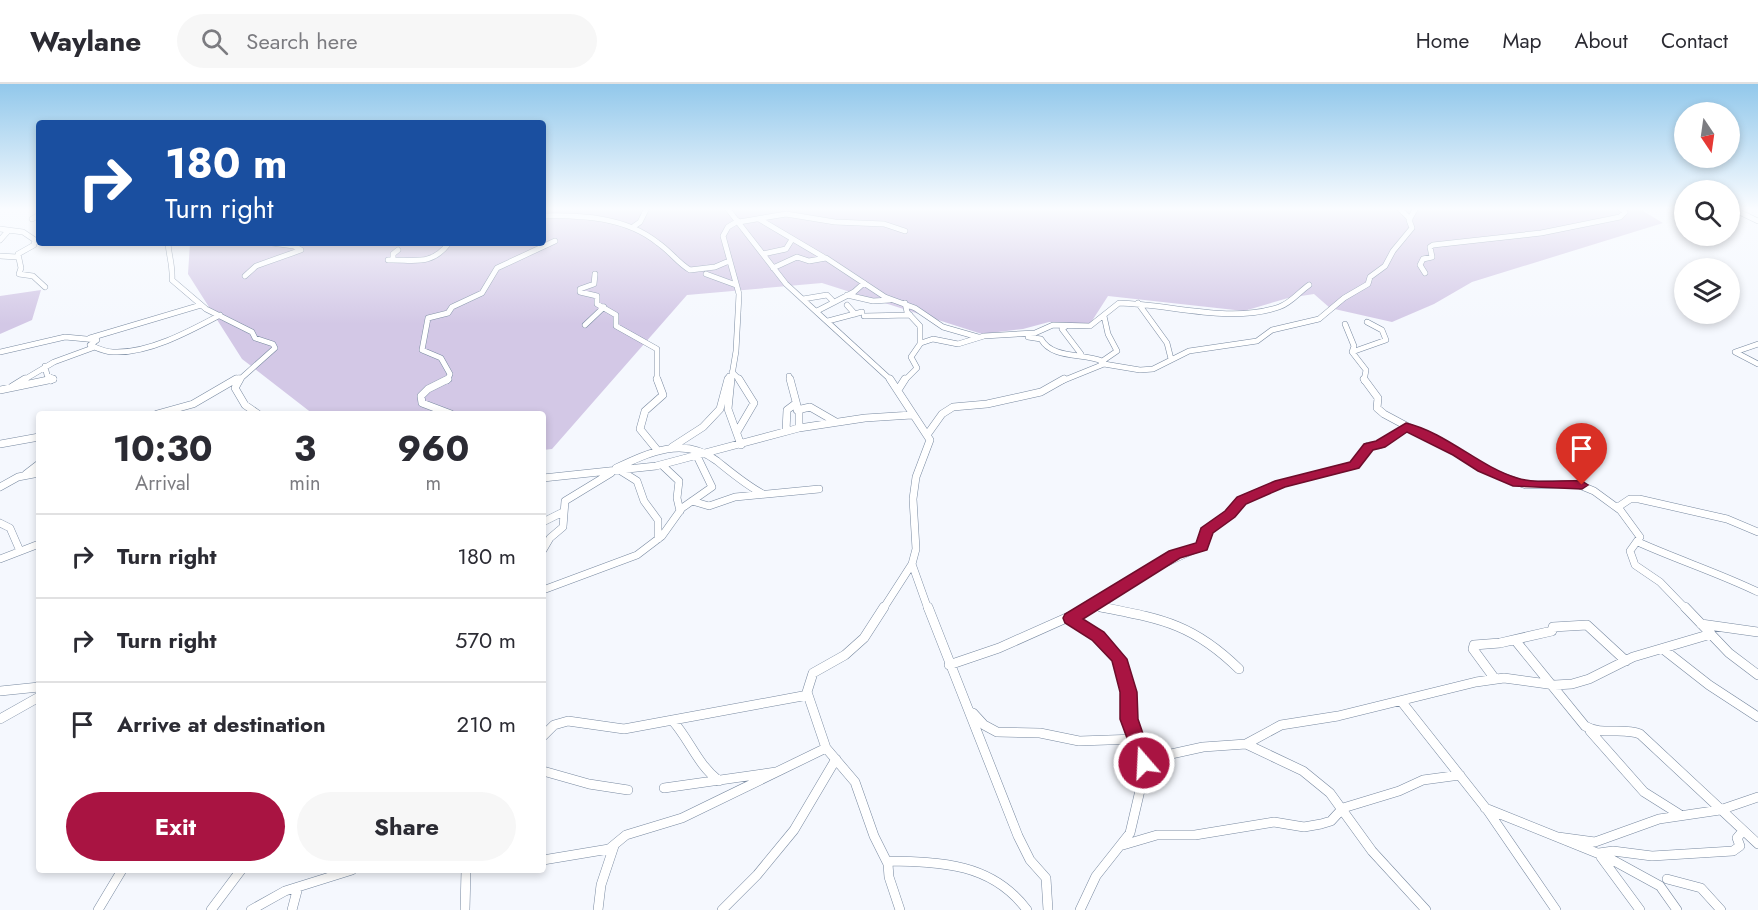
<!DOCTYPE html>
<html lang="en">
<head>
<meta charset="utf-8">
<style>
  body { margin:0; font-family:Jost,sans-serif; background:#f7f7f7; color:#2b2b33; height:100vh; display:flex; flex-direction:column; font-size:22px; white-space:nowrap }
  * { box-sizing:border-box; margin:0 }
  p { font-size:20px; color:#7c7c81 }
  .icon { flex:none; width:33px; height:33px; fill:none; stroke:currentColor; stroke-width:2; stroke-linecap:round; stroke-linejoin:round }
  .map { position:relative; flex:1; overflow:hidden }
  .side { position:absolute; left:36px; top:327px; width:510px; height:462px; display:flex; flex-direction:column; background:#fff; border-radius:6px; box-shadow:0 3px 9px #0003 }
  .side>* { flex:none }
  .top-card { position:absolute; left:36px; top:36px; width:510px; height:126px; border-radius:6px; box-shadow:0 3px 9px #0003; background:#1a4fa0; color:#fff; overflow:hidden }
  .needle { width:39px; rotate:167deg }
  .tools { position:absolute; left:1674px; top:18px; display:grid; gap:12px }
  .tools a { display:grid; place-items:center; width:66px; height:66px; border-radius:50%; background:#fff; box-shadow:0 3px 9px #0003; font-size:30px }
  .pin { position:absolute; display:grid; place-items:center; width:51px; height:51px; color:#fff; margin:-62px -26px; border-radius:50% 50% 50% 0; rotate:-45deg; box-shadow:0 0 6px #0007 }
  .pin .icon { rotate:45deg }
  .me { position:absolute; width:66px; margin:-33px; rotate:341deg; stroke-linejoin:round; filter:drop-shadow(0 0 4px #0008) }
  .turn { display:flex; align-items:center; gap:21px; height:126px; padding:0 30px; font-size:27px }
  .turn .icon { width:78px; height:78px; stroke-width:2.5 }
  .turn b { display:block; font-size:42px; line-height:51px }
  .eta { display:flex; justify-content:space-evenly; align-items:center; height:102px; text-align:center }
  .eta b { font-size:36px; font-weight:700; line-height:42px }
  .cta { display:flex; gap:12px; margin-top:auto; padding:12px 30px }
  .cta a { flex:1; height:69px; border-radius:36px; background:#a91442; color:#fff; font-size:24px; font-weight:700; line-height:69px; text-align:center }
  .cta a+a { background:#f7f7f7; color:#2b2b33 }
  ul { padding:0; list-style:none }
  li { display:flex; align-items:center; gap:18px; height:84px; padding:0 30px; border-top:2px solid #e1e1e2 }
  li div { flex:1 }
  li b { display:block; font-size:22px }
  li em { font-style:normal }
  header { display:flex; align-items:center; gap:36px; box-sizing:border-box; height:84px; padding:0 30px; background:#fff; border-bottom:2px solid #e1e1e2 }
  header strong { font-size:28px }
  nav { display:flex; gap:33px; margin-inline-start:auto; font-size:21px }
  .search { width:420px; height:54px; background:#f7f7f7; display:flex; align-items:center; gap:15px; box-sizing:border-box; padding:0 21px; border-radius:33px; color:#7c7c81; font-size:22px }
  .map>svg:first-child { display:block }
  .green { fill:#d3c8e6 }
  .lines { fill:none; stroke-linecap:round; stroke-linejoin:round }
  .minor-far2-casing { stroke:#7889a0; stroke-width:6 }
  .minor-far1-casing { stroke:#7889a0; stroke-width:8 }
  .minor-casing { stroke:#7889a0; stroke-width:10 }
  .minor-far2 { stroke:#fff; stroke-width:5 }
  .minor-far1 { stroke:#fff; stroke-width:7 }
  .minor { stroke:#fff; stroke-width:9 }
  .route { fill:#a91442; stroke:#6e0d2b; stroke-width:1.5 }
</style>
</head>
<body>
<header>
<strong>Waylane</strong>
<div class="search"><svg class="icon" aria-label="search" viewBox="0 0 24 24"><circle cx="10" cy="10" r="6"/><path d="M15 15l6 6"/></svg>Search here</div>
<nav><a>Home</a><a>Map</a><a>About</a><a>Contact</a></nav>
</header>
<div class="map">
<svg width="1758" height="826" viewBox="0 0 1758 826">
  <rect width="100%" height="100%" fill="#f5f8fe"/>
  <path class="green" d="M 543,124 L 1638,124 L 1663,139 L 1472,198 L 1434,220 L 1392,238 L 1330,224 L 1314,210 L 1288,214 L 1244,227 L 1108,212 L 1090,240 L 1049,238 L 1023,245 L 982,250 L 822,199 L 687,211 L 552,365 L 543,366 L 543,330 L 313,330 L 242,275 L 188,190 L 190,159 L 543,159 Z
    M 41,206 L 32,236 L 0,250 L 0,212 Z"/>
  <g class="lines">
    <defs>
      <path id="minor-far2" d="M 727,124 L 786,200 L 892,297
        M 1399,124 L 1410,135
        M 1731,124 L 1758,137
        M 543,132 C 582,131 626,133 658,159 C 670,167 678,179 690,186 L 715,183 L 729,177
        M 32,135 L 39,131
        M 759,135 L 825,174
        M 739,138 L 786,130 L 835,138 L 884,140 L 905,147
        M 633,143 L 640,138 L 647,124
        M 0,145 L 23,148 L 35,156 L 34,161 L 18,170 L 21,184 L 19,190 L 33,192 L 45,203
        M 0,156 L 8,147
        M 168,159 C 169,173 173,182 172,196 L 206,225 L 252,248 L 255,254 L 273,260 L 275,264 L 238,297
        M 763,170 L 786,165 L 791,157
        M 0,172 L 17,173
        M 393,175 L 393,170 L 398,166
        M 388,176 C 413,175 431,183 449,159
        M 773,184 L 797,173 L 809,177 L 826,174 L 885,213 L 915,224 L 943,243 L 978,253
        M 1425,189 L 1420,181 L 1423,175 L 1432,173 L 1430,163 L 1433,161 L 1541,149 L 1620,133 L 1625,128 L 1620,124
        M 595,190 L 594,200 L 580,205 L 580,208 L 597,212 L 597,220 L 616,231 L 616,242 L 657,265 L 657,297
        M 706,190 L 736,201
        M 245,192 L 256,182 L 301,166 L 294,162 L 272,159
        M 847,211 L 873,217 L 890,216
        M 803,215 L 827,211 L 832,216
        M 1138,219 L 1167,259 L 1171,275
        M 847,221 L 855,230
        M 817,227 L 854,208 L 864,199
        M 864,232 L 910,231
        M 828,237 L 862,228
        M 1345,240 L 1354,262 L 1352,268 L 1366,286 L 1364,297
        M 585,241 L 604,223
        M 1066,242 L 1062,245 L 1081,270
        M 1028,253 L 1041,255 C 1052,275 1083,269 1102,277
        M 90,254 L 201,221
        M 921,259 L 933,255 L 958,260 L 984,252 L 1035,249 L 1053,241 L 1090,242 L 1119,219 C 1170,220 1229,240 1279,223 C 1291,219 1299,208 1309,201
        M 1758,260 L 1735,268 L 1758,280
        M 0,268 L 65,253 L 97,256 L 90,261 C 97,264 105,268 113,268 C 148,270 190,247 220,231
        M 1352,268 L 1386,256 L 1382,246 L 1367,238
        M 1101,278 L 1117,267 L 1108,250 L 1104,232
        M 45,282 L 47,291 L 54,295 L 51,297
        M 732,288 L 741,297
        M 789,292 L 790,297
        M 22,297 L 54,278 L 95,263
        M 233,297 L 238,294
        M 447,297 L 450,290 L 441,274 L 422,266 L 428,234 L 448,229 L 452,223 L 482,209 L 497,184 L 555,157
        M 727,297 L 729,292
        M 731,297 L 736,267 L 739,210 L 723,152 L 728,143 L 738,137
        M 904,297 L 917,284 L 911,273 L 920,260 L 920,242 L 907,228 L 905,219
        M 1062,297 L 1104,280 L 1140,286 L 1153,285 L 1189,267 L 1257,257 L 1272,246 L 1319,235 L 1344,214 L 1368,200 L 1370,193 L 1385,182 L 1393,167 L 1412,144 L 1409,136 L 1416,124"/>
      <path id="minor-far1" d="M 240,295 L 235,304 L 245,321 L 258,330
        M 448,295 L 428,305 L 421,312 L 422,319 L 451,330
        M 657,295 L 663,311 L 645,327 L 640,345 L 658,367
        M 731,295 L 728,325 L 741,361
        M 790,295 L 799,329 L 799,344
        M 1364,295 L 1378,314 L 1377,324 L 1384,330 L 1498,391 L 1526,401 L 1577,400 L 1594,407 L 1620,426
        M 12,303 L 25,295
        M 0,306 L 53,295
        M 898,306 L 905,295
        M 797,326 L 810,323 L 836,338
        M 157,330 L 193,320 L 236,295
        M 786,347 L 787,326 L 795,320
        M 737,348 L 754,319 L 739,295
        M 927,351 L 942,330 L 953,323 L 987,320 L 1041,308 L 1064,295
        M 0,360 L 39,353
        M 672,363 L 703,343 L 720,325 L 728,295
        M 662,381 L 679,397 L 677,414 L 680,427
        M 616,384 C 650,368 684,352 717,377 C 732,389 746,401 763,410
        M 621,387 L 637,397 L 644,417 L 658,436 L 658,455
        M 26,390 L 39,380
        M 543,394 L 656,382 L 799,344 L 865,334 L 912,331
        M 0,403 L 18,393 L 39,389
        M 692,417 L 709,422 L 735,413 L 819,405
        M 543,438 L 563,428
        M 0,439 L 10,444 L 20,467
        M 1638,458 C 1678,476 1719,489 1758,508
        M 543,466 L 550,454 L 563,443 L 565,417 L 611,389
        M 0,475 L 39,460
        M 912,480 L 928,525
        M 543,506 L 637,471 L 662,452 L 682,424 L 712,403 L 697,372
        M 1093,522 L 1109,525
        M 883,525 L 912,480 L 916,465 L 913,415 L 916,393 L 930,356 L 890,295
        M 1089,525 L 1155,484 L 1202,462 L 1206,447 L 1230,430 L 1242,416 L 1280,400 L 1355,381 L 1368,362 L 1380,361 L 1406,343
        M 1686,525 L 1660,498 L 1635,481 L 1630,467 L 1640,453 L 1618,423 L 1630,415 L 1639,415 L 1727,435 L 1758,448"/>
      <path id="minor" d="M 884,523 L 864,554 L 845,571 L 813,589 L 807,608 L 826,664 L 855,698 L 874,752 L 888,780 L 889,793 L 900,826
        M 928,523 L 1018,752 L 1030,776 L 1046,794 L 1048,826
        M 1101,523 C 1162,535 1193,540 1239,585
        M 1685,523 L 1729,569 L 1758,591
        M 1071,534 L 1098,552 L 1119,575 L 1129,608 L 1129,635 L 1145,685 L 1130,749 L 1096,792 L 1080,826
        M 1701,540 L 1758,548
        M 1515,556 L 1585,642 C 1602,652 1622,643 1640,650 L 1758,760
        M 1663,565 L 1709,601 L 1758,633
        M 949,581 L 999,564 L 1091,523
        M 1495,595 L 1473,565 L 1474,561 L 1500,559 L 1552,547 L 1553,543 L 1587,541 L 1626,577
        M 0,607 L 39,603
        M 1401,617 L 1488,727 L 1556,826
        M 973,629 L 984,641 L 997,648 L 1040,649 L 1079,657 L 1137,655
        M 0,635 L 39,613
        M 672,636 C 690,656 697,680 719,697
        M 1590,647 L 1644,708 L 1679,730
        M 543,652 L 554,641 L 568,637 L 624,645 L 808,611
        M 1246,660 L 1303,687 L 1330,709 L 1372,767 L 1426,826
        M 1145,685 L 1152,676 L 1162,672 L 1203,663 L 1246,660 L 1281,641 L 1338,632 L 1476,598 L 1504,594 L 1555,601 L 1572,600 L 1589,595 L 1633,573 L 1711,550
        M 543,687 L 589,700 L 628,706
        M 664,704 L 776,688
        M 1485,724 L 1607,773 L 1660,802 L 1677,826
        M 1558,753 L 1595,758 L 1659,735 L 1720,726 L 1758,713
        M 1123,761 L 1157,751 L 1195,751 L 1274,738 L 1304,743 L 1321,740 L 1331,737 L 1343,724 L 1399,707 L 1423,696 L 1460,691
        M 1599,769 L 1613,767 L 1652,772 L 1733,767 L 1740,762 L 1737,754 L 1743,747
        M 1601,773 L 1640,826
        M 543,776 L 609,765 L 626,751 L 682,734 L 826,664
        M 887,777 C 942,778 992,779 1027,826
        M 1667,795 L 1701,804 L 1721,826
        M 98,826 L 122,786
        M 211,826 L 241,786
        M 251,826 L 285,807 L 352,786
        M 292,826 L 298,803
        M 465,826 L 466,786
        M 598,826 L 601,801 L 614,762
        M 722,826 L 757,791 L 794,746 L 836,675"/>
    </defs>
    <use href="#minor-far2" class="minor-far2-casing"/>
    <use href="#minor-far1" class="minor-far1-casing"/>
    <use href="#minor" class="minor-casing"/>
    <use href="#minor-far2" class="minor-far2"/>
    <use href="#minor-far1" class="minor-far1"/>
    <use href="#minor" class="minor"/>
  </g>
  <linearGradient id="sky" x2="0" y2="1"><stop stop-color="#92c8eb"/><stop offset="0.52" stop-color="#fafcff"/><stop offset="1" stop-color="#fafcff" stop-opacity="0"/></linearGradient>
  <rect width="1758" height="240" fill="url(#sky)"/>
  <path class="route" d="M 1406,339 C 1447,349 1478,382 1517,394 C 1536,400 1562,396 1582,397 L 1588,401 L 1582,405 L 1513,402 L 1478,387 L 1453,371 L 1407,348 L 1385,363 L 1373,366 L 1359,384 L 1285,403 L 1246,420 L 1235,433 L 1213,449 L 1207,466 L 1180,474 L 1083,535 L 1104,548 L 1127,575 L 1137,608 L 1138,635 L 1153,679 L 1151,684 L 1144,686 L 1138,684 L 1120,635 L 1120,608 L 1112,577 L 1092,556 L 1065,539 L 1063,534 L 1065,530 L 1169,467 L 1196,459 L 1201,444 L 1225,427 L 1237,413 L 1275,397 L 1350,378 L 1364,360 L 1376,357 Z"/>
</svg>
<div class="tools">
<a><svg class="needle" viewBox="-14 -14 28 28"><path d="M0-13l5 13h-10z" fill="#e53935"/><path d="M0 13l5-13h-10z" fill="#7c7c81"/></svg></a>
<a><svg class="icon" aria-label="search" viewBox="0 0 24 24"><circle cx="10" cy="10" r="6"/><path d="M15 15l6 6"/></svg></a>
<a><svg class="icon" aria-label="layers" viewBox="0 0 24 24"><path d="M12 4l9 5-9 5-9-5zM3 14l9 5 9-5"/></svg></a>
</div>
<div class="pin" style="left:1582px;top:401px;background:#d93025"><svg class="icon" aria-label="arrive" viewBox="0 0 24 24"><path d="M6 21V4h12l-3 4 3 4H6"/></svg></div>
<svg class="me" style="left:1144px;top:679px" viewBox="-20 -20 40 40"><circle r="17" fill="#a91442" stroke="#fff" stroke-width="3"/><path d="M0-11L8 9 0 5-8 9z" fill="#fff"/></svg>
<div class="top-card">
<div class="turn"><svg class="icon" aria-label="right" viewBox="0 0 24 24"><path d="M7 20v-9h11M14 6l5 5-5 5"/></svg><div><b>180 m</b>Turn right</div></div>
</div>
<section class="side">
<div class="eta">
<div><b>10:30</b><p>Arrival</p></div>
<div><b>3</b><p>min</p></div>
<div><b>960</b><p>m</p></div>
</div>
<ul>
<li><svg class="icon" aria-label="right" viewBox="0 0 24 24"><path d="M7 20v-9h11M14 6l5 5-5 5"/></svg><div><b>Turn right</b></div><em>180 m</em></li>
<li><svg class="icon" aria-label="right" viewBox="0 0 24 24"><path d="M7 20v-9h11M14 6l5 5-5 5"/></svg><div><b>Turn right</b></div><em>570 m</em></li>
<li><svg class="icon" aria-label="arrive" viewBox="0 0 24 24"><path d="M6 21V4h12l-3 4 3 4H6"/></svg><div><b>Arrive at destination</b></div><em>210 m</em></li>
</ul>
<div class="cta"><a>Exit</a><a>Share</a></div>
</section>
</div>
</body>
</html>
